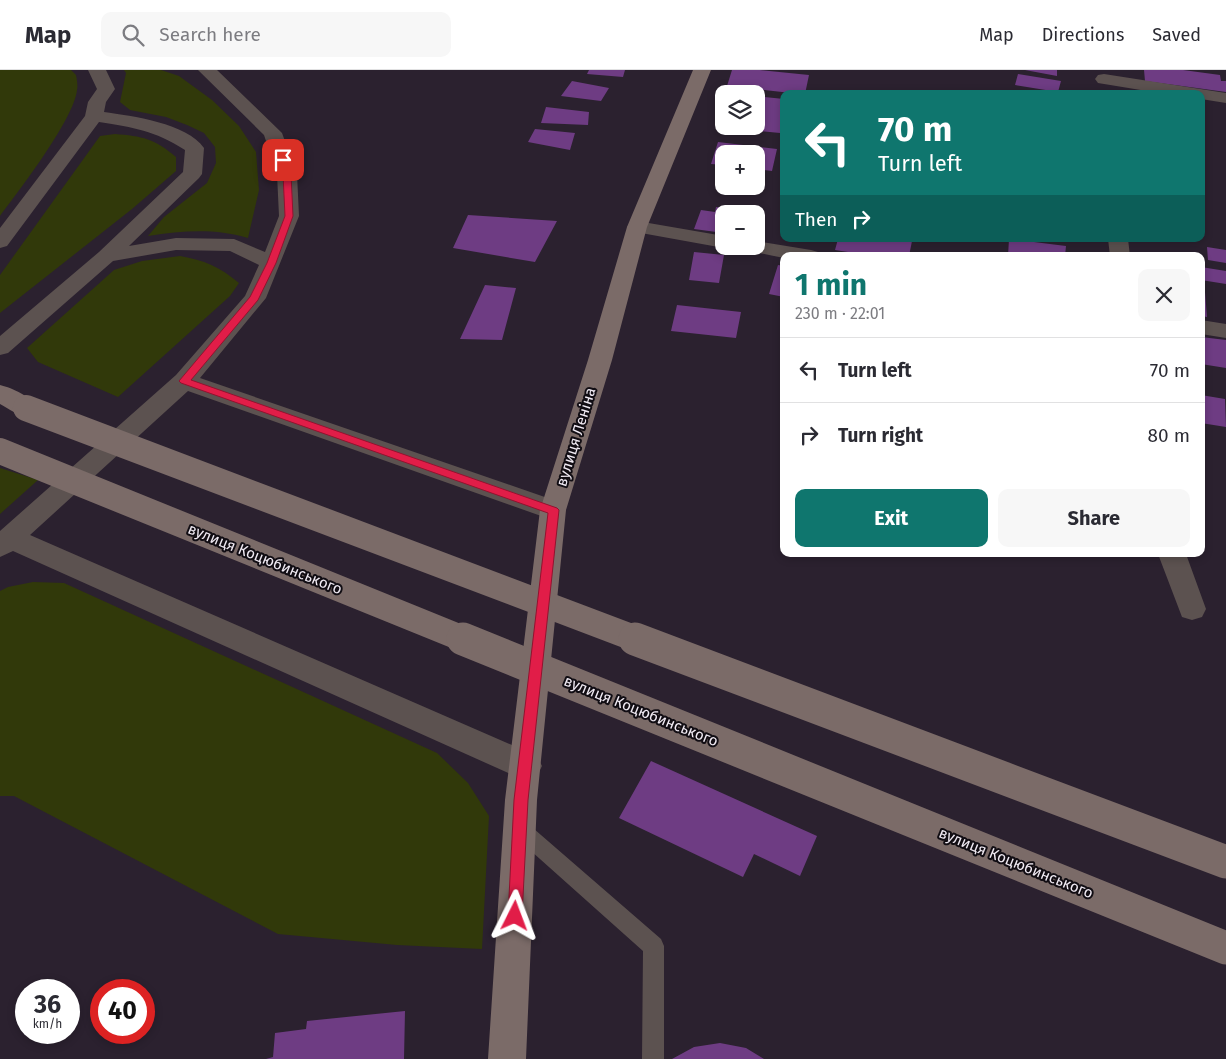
<!DOCTYPE html>
<html lang="en">
<head>
<meta charset="utf-8">
<style>
  body { margin:0; font-family:"Fira Sans",sans-serif; background:#f7f7f7; color:#2b2b33; height:100vh; display:flex; flex-direction:column; font-size:19px; white-space:nowrap }
  * { box-sizing:border-box; margin:0 }
  p { font-size:16px; color:#7c7c81 }
  .icon { flex:none; width:28px; height:28px; fill:none; stroke:currentColor; stroke-width:2; stroke-linecap:round; stroke-linejoin:round }
  .map { position:relative; flex:1; overflow:hidden }
  .side { position:absolute; left:780px; top:182px; width:425px; height:305px; display:flex; flex-direction:column; background:#fff; border-radius:10px; box-shadow:0 2px 8px #0003 }
  .side>* { flex:none }
  .top-card { position:absolute; left:780px; top:20px; width:425px; height:152px; border-radius:10px; box-shadow:0 2px 8px #0003; background:#0f766e; color:#fff; overflow:hidden }
  .fabs { position:absolute; left:715px; top:15px; display:grid; gap:10px }
  .fabs a { display:grid; place-items:center; width:50px; height:50px; border-radius:10px; background:#fff; box-shadow:0 2px 8px #0003; font-size:25px }
  .speed { position:absolute; left:15px; top:909px; display:flex; gap:10px; font-size:25px; font-weight:700; text-align:center }
  .speed>* { display:grid; place-content:center; width:65px; height:65px; border-radius:50%; background:#fff; box-shadow:0 2px 8px #0003; line-height:1 }
  .speed small { font-size:12px; font-weight:400 }
  .speed .limit { border:8px solid #d22; background:#fff; color:#111 }
  .pin { position:absolute; display:grid; place-items:center; width:42px; height:42px; color:#fff; margin:-21px; border-radius:10px; box-shadow:0 2px 8px #0006 }
  .me { position:absolute; width:55px; margin:-28px; rotate:3deg; stroke-linejoin:round; filter:drop-shadow(0 0 4px #0008) }
  .turn { display:flex; align-items:center; gap:18px; height:105px; padding:0 15px; font-size:22px }
  .turn .icon { width:65px; height:65px; stroke-width:2.5 }
  .turn b { display:block; font-size:35px; line-height:42px }
  .then { display:flex; align-items:center; height:48px; padding:0 15px; background:#0003; gap:10px; font-size:19px }
  .round { display:grid; place-items:center; flex:none; width:52px; height:52px; border-radius:10px; background:#f7f7f7 }
  .summary { display:flex; align-items:center; justify-content:space-between; height:85px; padding:0 15px }
  h1 { font-size:30px; font-weight:700; line-height:38px; color:#0f766e }
  .primary-button { display:flex; gap:10px; margin-top:auto; padding:10px 15px }
  .primary-button a { flex:1; height:58px; border-radius:10px; background:#0f766e; color:#fff; font-size:20px; font-weight:700; line-height:58px; text-align:center }
  .primary-button a+a { background:#f7f7f7; color:#2b2b33 }
  ul { padding:0; list-style:none }
  li { display:flex; align-items:center; gap:15px; height:65px; padding:0 15px; border-top:1px solid #e1e1e2 }
  li div { flex:1 }
  li b { display:block; font-size:19px }
  li em { font-style:normal }
  header { display:flex; align-items:center; gap:30px; box-sizing:border-box; height:70px; padding:0 25px; background:#fff; border-bottom:1px solid #e1e1e2 }
  header strong { font-size:24px }
  nav { display:flex; gap:28px; margin-inline-start:auto; font-size:18px }
  .search { width:350px; height:45px; background:#f7f7f7; display:flex; align-items:center; gap:12px; box-sizing:border-box; padding:0 18px; border-radius:10px; color:#7c7c81; font-size:19px }
  .map>svg:first-child { display:block }
  .green { fill:#31390a }
  .building { fill:#6e3c83 }
  .lines { fill:none; stroke-linecap:round; stroke-linejoin:round }
  .lane { fill:#5c5250; fill-rule:evenodd }
  .street { fill:#5c5250; fill-rule:evenodd }
  .secondary { fill:#7b6b68; fill-rule:evenodd }
  .secondary-bridge-far1 { stroke:#7b6b68; stroke-width:26 }
  .secondary-bridge { stroke:#7b6b68; stroke-width:33 }
  .route { fill:#e11d48; stroke:#92132f }
  .labels { text-anchor:middle; stroke-width:4; stroke-linejoin:round; paint-order:stroke }
  .street-label { font-size:15px; fill:#f1ebf4; stroke:#110d13 }
</style>
</head>
<body>
<header>
<strong>Map</strong>
<div class="search"><svg class="icon" aria-label="search" viewBox="0 0 24 24"><circle cx="10" cy="10" r="6"/><path d="M15 15l6 6"/></svg>Search here</div>
<nav><a>Map</a><a>Directions</a><a>Saved</a></nav>
</header>
<div class="map">
<svg width="1226" height="989" viewBox="0 0 1226 989">
  <rect width="100%" height="100%" fill="#2b212f"/>
  <path class="green" d="M 0,0 L 71,0 L 76,5 C 77,10 78,16 77,20 C 74,49 19,121 0,146 Z
    M 124,0 L 161,0 L 179,6 L 212,30 L 239,56 L 256,82 L 259,120 L 248,168 C 213,158 183,161 148,166 L 164,147 L 207,113 L 216,93 L 215,77 L 204,63 L 187,55 L 166,47 L 130,40 L 120,32 L 126,3 Z
    M 115,64 C 142,66 155,69 176,87 L 176,101 L 132,139 L 0,243 L 0,205 L 100,66 Z
    M 180,186 C 204,190 220,197 239,213 L 230,226 L 118,327 L 38,292 L 27,278 L 114,200 L 142,191 Z
    M 0,398 L 38,410 L 0,444 Z
    M 33,512 L 64,513 L 437,683 L 468,713 L 489,746 L 482,879 L 397,875 L 278,864 L 14,726 L 0,726 L 0,521 L 8,517 Z"/>
  <path class="building" d="M 589,0 L 625,0 L 623,7 L 587,4 Z
    M 732,0 L 760,0 L 809,5 L 805,24 L 800,24 L 727,16 Z
    M 1025,0 L 1057,0 L 1057,6 Z
    M 1144,0 L 1183,0 L 1220,5 L 1221,11 L 1226,11 L 1226,22 L 1145,11 Z
    M 1018,4 L 1061,11 L 1058,22 L 1015,15 Z
    M 572,11 L 609,18 L 601,31 L 561,26 Z
    M 756,26 L 784,29 L 784,43 L 780,63 L 729,58 L 756,56 Z
    M 546,37 L 589,42 L 588,55 L 541,53 Z
    M 535,59 L 575,63 L 570,80 L 528,72 Z
    M 718,72 L 777,79 L 772,101 L 756,99 L 756,84 L 724,84 L 724,95 L 711,94 Z
    M 716,137 L 731,139 L 729,144 L 724,144 L 724,163 L 694,159 L 701,140 L 715,142 Z
    M 468,145 L 557,151 L 535,192 L 453,178 Z
    M 838,169 L 899,169 L 912,171 L 909,186 L 874,186 L 835,180 Z
    M 1009,169 L 1066,176 L 1065,186 L 1008,186 Z
    M 1207,177 L 1226,180 L 1226,193 L 1208,190 Z
    M 694,182 L 724,185 L 719,213 L 689,210 Z
    M 778,195 L 784,196 L 784,227 L 769,224 Z
    M 1201,197 L 1226,201 L 1226,214 L 1201,210 Z
    M 485,215 L 516,218 L 502,270 L 460,269 Z
    M 1201,221 L 1205,222 L 1207,247 L 1201,246 Z
    M 677,235 L 741,242 L 736,268 L 671,261 Z
    M 1201,267 L 1226,270 L 1226,298 L 1201,294 Z
    M 1201,325 L 1225,329 L 1226,357 L 1201,353 Z
    M 651,691 L 817,766 L 800,806 L 754,784 L 743,807 L 619,748 Z
    M 405,941 L 404,989 L 266,989 L 273,987 L 275,963 L 306,959 L 307,951 Z
    M 720,973 L 746,978 L 764,989 L 672,989 L 694,977 Z"/>
  <g class="lines">
    <path class="lane" d="M 519,749 L 526,752 L 661,869 L 664,876 L 664,989 L 642,989 L 643,881 L 512,764 L 509,758 L 512,752 Z"/>
    <path class="street" d="M 88,0 L 106,0 L 115,19 L 106,32 L 104,42 C 132,46 187,53 204,78 L 202,104 L 199,108 L 129,176 L 176,168 L 234,169 L 265,182 L 279,146 L 277,104 L 264,65 L 198,0 L 217,0 L 282,63 L 297,104 L 299,146 L 266,228 L 200,308 L 562,433 L 566,440 L 562,447 L 553,450 L 544,447 L 188,321 L 30,465 L 537,686 L 542,696 L 537,706 L 526,710 L 515,706 L 13,481 L 0,487 L 0,461 L 176,305 L 245,226 L 259,195 L 230,181 L 176,180 L 113,191 L 8,283 L 0,285 L 0,266 L 99,182 L 183,102 L 185,80 C 153,60 135,58 99,52 L 7,176 L 0,178 L 0,158 L 85,46 L 88,32 L 97,19 Z
      M 1104,4 L 1226,23 L 1226,33 L 1201,29 L 1201,24 L 1165,24 L 1098,13 L 1095,9 L 1098,5 Z
      M 637,151 L 724,166 L 724,176 L 731,176 L 724,178 L 630,161 L 627,157 L 630,153 Z
      M 1108,169 L 1128,169 L 1130,186 L 1110,186 Z
      M 756,171 L 811,180 L 818,182 L 822,186 L 784,188 L 744,180 L 741,176 L 756,176 Z
      M 1201,250 L 1226,254 L 1226,268 L 1201,264 Z
      M 1158,484 L 1186,484 L 1206,539 L 1202,547 L 1192,550 L 1182,547 Z"/>
    <path class="secondary" d="M 693,0 L 711,0 L 647,157 L 612,290 L 566,440 L 537,730 L 526,989 L 488,989 L 505,730 L 540,440 L 588,290 L 627,157 Z
      M 0,315 C 13,318 31,327 38,338 L 35,344 C 21,348 12,341 0,334 Z"/>
    <path class="secondary-bridge-far1" d="M 26,338 L 639,570
      M 0,381 L 466,570"/>
    <path class="secondary-bridge" d="M 463,569 L 1226,878
      M 635,569 L 1226,792"/>
  </g>
  <path class="route" d="M 283,88 L 287,90 L 291,104 L 293,146 L 276,193 L 258,230 L 191,310 L 557,438 L 559,440 L 528,730 L 522,846 L 520,851 L 515,853 L 510,851 L 508,846 L 514,730 L 548,443 L 181,313 L 179,311 L 250,227 L 267,193 L 285,146 L 283,104 L 279,90 Z"/>
  <g class="labels">
    <g class="street-label">
      <text transform="translate(576 367) rotate(-73)" y="5">вулиця Леніна</text>
      <text transform="translate(265 489) rotate(22)" y="5">вулиця Коцюбинського</text>
      <text transform="translate(641 641) rotate(22)" y="5">вулиця Коцюбинського</text>
      <text transform="translate(1016 793) rotate(22)" y="5">вулиця Коцюбинського</text>
    </g>
  </g>
</svg>
<div class="fabs">
<a><svg class="icon" aria-label="layers" viewBox="0 0 24 24"><path d="M12 4l9 5-9 5-9-5zM3 14l9 5 9-5"/></svg></a>
<a>+</a>
<a>−</a>
</div>
<div class="speed"><div>36<small>km/h</small></div><div class="limit">40</div></div>
<div class="pin" style="left:283px;top:90px;background:#d93025"><svg class="icon" aria-label="arrive" viewBox="0 0 24 24"><path d="M6 21V4h12l-3 4 3 4H6"/></svg></div>
<svg class="me" style="left:515px;top:846px" viewBox="-20 -20 40 40"><path d="M0-17L14 15 0 8-14 15z" fill="#e11d48" stroke="#fff" stroke-width="4"/></svg>
<div class="top-card">
<div class="turn"><svg class="icon" aria-label="left" viewBox="0 0 24 24"><path d="M17 20v-9H6M10 6l-5 5 5 5"/></svg><div><b>70 m</b>Turn left</div></div>
<div class="then">Then<svg class="icon" aria-label="right" viewBox="0 0 24 24"><path d="M7 20v-9h11M14 6l5 5-5 5"/></svg></div>
</div>
<section class="side">
<div class="summary"><div><h1>1 min</h1><p>230 m · 22:01</p></div><a class="round"><svg class="icon" aria-label="close" viewBox="0 0 24 24"><path d="M6 6l12 12M18 6L6 18"/></svg></a></div>
<ul>
<li><svg class="icon" aria-label="left" viewBox="0 0 24 24"><path d="M17 20v-9H6M10 6l-5 5 5 5"/></svg><div><b>Turn left</b></div><em>70 m</em></li>
<li><svg class="icon" aria-label="right" viewBox="0 0 24 24"><path d="M7 20v-9h11M14 6l5 5-5 5"/></svg><div><b>Turn right</b></div><em>80 m</em></li>
</ul>
<div class="primary-button"><a>Exit</a><a>Share</a></div>
</section>
</div>
</body>
</html>
